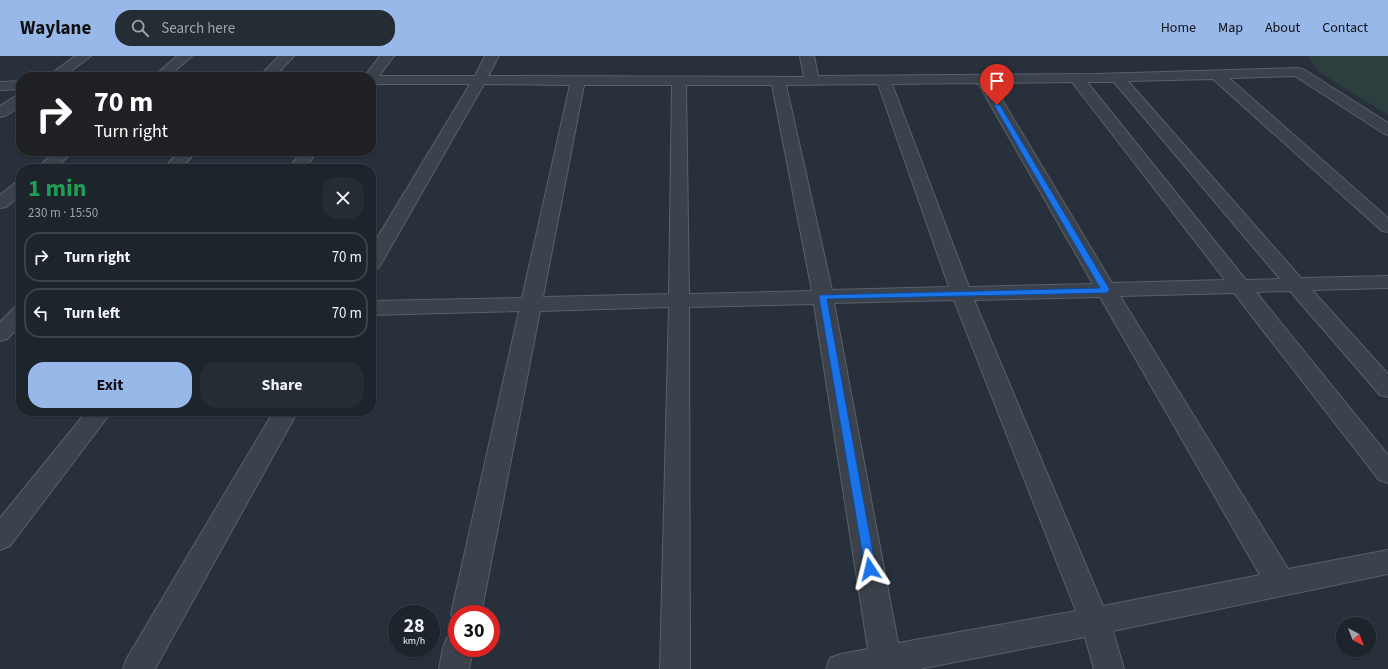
<!DOCTYPE html>
<html lang="en">
<head>
<meta charset="utf-8">
<style>
  body { margin:0; font-family:"Source Sans 3",sans-serif; background:#252c34; color:#f1f3f6; height:100vh; display:flex; flex-direction:column; font-size:15px; white-space:nowrap }
  * { box-sizing:border-box; margin:0 }
  p { font-size:13px; color:#a0a4a9 }
  .icon { flex:none; width:22px; height:22px; fill:none; stroke:currentColor; stroke-width:2; stroke-linecap:round; stroke-linejoin:round }
  .map { position:relative; flex:1; overflow:hidden }
  .drawer { position:absolute; left:16px; top:108px; width:360px; height:252px; display:flex; flex-direction:column; background:#1d242c; border-radius:16px; box-shadow:0 1px 3px #0004,0 0 0 1px #3b4148 }
  .drawer>* { flex:none }
  .hud { position:absolute; left:16px; top:16px; width:360px; height:84px; border-radius:16px; box-shadow:0 1px 3px #0004,0 0 0 1px #3b4148; background:#202124; color:#fff; overflow:hidden }
  .needle { width:26px; rotate:138deg }
  .buttons { position:absolute; left:1336px; top:561px; display:grid; gap:8px }
  .buttons a { display:grid; place-items:center; width:40px; height:40px; border-radius:50%; background:#1d242c; box-shadow:0 1px 3px #0004,0 0 0 1px #3b4148; font-size:20px }
  .speed { position:absolute; left:388px; top:549px; display:flex; gap:8px; font-size:20px; font-weight:700; text-align:center }
  .speed>* { display:grid; place-content:center; width:52px; height:52px; border-radius:50%; background:#1d242c; box-shadow:0 1px 3px #0004,0 0 0 1px #3b4148; line-height:1 }
  .speed small { font-size:10px; font-weight:400 }
  .speed .limit { border:6px solid #d22; background:#fff; color:#111 }
  .pin { position:absolute; display:grid; place-items:center; width:34px; height:34px; color:#fff; margin:-41px -17px; border-radius:50% 50% 50% 0; rotate:-45deg; box-shadow:0 0 4px #0007 }
  .pin .icon { rotate:45deg }
  .me { position:absolute; width:44px; margin:-22px; rotate:350deg; stroke-linejoin:round; filter:drop-shadow(0 0 3px #0008) }
  .turn { display:flex; align-items:center; gap:14px; height:84px; padding:0 12px; font-size:18px }
  .turn .icon { width:52px; height:52px; stroke-width:2.5 }
  .turn b { display:block; font-size:28px; line-height:34px }
  .round { display:grid; place-items:center; flex:none; width:42px; height:42px; border-radius:16px; background:#252c34 }
  .headline { display:flex; align-items:center; justify-content:space-between; height:68px; padding:0 12px }
  h1 { font-size:24px; font-weight:700; line-height:30px; color:#1e9e55 }
  .action { display:flex; gap:8px; margin-top:auto; padding:8px 12px }
  .action a { flex:1; height:46px; border-radius:16px; background:#98b8ea; color:#111; font-size:16px; font-weight:700; line-height:46px; text-align:center }
  .action a+a { background:#252c34; color:#f1f3f6 }
  ul { padding:0; list-style:none }
  li { display:flex; align-items:center; gap:12px; height:50px; margin:0 8px 6px; padding:0 4px; border:2px solid #3b4148; border-radius:16px }
  li div { flex:1 }
  li b { display:block; font-size:15px }
  li em { font-style:normal }
  header { display:flex; align-items:center; gap:24px; box-sizing:border-box; height:56px; padding:0 20px; background:#98b8ea; color:#111 }
  header strong { font-size:19px }
  nav { display:flex; gap:22px; margin-inline-start:auto; font-size:14px }
  .search { width:280px; height:36px; background:#252c34; display:flex; align-items:center; gap:10px; box-sizing:border-box; padding:0 14px; border-radius:16px; color:#a0a4a9; font-size:15px }
  .map>svg:first-child { display:block }
  .green { fill:#2c3e3e }
  .lines { fill:none; stroke-linecap:round; stroke-linejoin:round }
  .street-casing { stroke:#596069; stroke-width:2 }
  .street { fill:#3b424b; fill-rule:evenodd }
  .route { fill:#1a73e8; stroke:#114b97 }
</style>
</head>
<body>
<header>
<strong>Waylane</strong>
<div class="search"><svg class="icon" aria-label="search" viewBox="0 0 24 24"><circle cx="10" cy="10" r="6"/><path d="M15 15l6 6"/></svg>Search here</div>
<nav><a>Home</a><a>Map</a><a>About</a><a>Contact</a></nav>
</header>
<div class="map">
<svg width="1388" height="613" viewBox="0 0 1388 613">
  <rect width="100%" height="100%" fill="#27303b"/>
  <path class="green" d="M 1308,0 L 1388,0 L 1388,59 L 1319,16 Z"/>
  <g class="lines">
    <defs>
      <path id="street" d="M 75,0 L 91,0 L 63,21 L 47,21 Z
        M 177,0 L 192,0 L 168,21 L 153,21 Z
        M 279,0 L 294,0 L 274,21 L 259,21 Z
        M 380,0 L 394,0 L 379,20 L 475,20 L 485,0 L 499,0 L 488,20 L 804,21 L 800,0 L 814,0 L 818,20 L 1096,18 L 1298,12 L 1303,13 L 1388,67 L 1388,79 L 1383,77 L 1295,20 L 1229,22 L 1388,162 L 1388,176 L 1382,175 L 1213,23 L 1128,25 L 1301,222 L 1388,220 L 1388,232 L 1312,234 L 1388,318 L 1388,341 L 1380,339 L 1290,235 L 1256,236 L 1388,399 L 1388,427 L 1379,424 L 1234,237 L 1120,240 L 1288,513 L 1388,494 L 1388,518 L 1113,575 L 1124,613 L 1094,613 L 1085,581 L 919,613 L 826,613 L 830,602 L 841,598 L 868,593 L 814,248 L 689,251 L 690,613 L 660,613 L 669,251 L 540,255 L 481,558 L 457,558 L 457,568 L 456,568 L 451,558 L 519,255 L 371,259 L 371,245 L 522,242 L 570,29 L 484,28 L 381,208 L 378,212 L 371,214 L 371,192 L 470,28 L 371,28 L 371,21 L 364,21 ZM 1072,26 L 1225,224 L 1112,227 L 992,27 ZM 1087,26 L 1114,26 L 1280,223 L 1246,224 ZM 978,27 L 1093,228 L 969,231 L 892,28 ZM 878,28 L 949,231 L 832,234 L 786,29 ZM 584,29 L 672,29 L 669,238 L 543,241 ZM 686,29 L 772,29 L 812,235 L 689,238 ZM 1100,241 L 1260,519 L 1103,550 L 974,244 ZM 954,244 L 1076,555 L 898,587 L 834,247 Z
        M 21,25 L 21,33 L 0,34 L 0,26 Z
        M 21,39 L 21,50 L 5,60 L 0,61 L 0,50 L 16,40 Z
        M 56,95 L 74,95 L 54,113 L 36,113 Z
        M 180,95 L 197,95 L 180,113 L 163,113 Z
        M 302,95 L 318,95 L 304,113 L 288,113 Z
        M 21,126 L 21,139 L 6,151 L 0,152 L 0,139 L 15,127 Z
        M 21,250 L 21,269 L 7,283 L 0,285 L 0,266 L 14,252 Z
        M 87,355 L 112,355 L 10,490 L 0,494 L 0,462 Z
        M 274,355 L 298,355 L 155,613 L 123,613 L 127,602 Z
        M 457,578 L 457,592 L 473,592 L 469,613 L 439,613 L 443,592 L 447,582 Z"/>
    </defs>
    <use href="#street" class="street-casing"/>
    <use href="#street" class="street"/>
  </g>
  <path class="route" d="M 995,48 L 1000,49 L 1110,234 L 1106,237 L 827,243 L 876,513 L 874,517 L 870,518 L 866,517 L 865,513 L 819,241 L 820,239 L 1100,232 L 994,49 Z"/>
</svg>
<div class="buttons">
<a><svg class="needle" viewBox="-14 -14 28 28"><path d="M0-13l5 13h-10z" fill="#e53935"/><path d="M0 13l5-13h-10z" fill="#a0a4a9"/></svg></a>
</div>
<div class="speed"><div>28<small>km/h</small></div><div class="limit">30</div></div>
<div class="pin" style="left:997px;top:49px;background:#d93025"><svg class="icon" aria-label="arrive" viewBox="0 0 24 24"><path d="M6 21V4h12l-3 4 3 4H6"/></svg></div>
<svg class="me" style="left:870px;top:513px" viewBox="-20 -20 40 40"><path d="M0-17L14 15 0 8-14 15z" fill="#1a73e8" stroke="#fff" stroke-width="4"/></svg>
<div class="hud">
<div class="turn"><svg class="icon" aria-label="right" viewBox="0 0 24 24"><path d="M7 20v-9h11M14 6l5 5-5 5"/></svg><div><b>70 m</b>Turn right</div></div>
</div>
<section class="drawer">
<div class="headline"><div><h1>1 min</h1><p>230 m · 15:50</p></div><a class="round"><svg class="icon" aria-label="close" viewBox="0 0 24 24"><path d="M6 6l12 12M18 6L6 18"/></svg></a></div>
<ul>
<li><svg class="icon" aria-label="right" viewBox="0 0 24 24"><path d="M7 20v-9h11M14 6l5 5-5 5"/></svg><div><b>Turn right</b></div><em>70 m</em></li>
<li><svg class="icon" aria-label="left" viewBox="0 0 24 24"><path d="M17 20v-9H6M10 6l-5 5 5 5"/></svg><div><b>Turn left</b></div><em>70 m</em></li>
</ul>
<div class="action"><a>Exit</a><a>Share</a></div>
</section>
</div>
</body>
</html>
